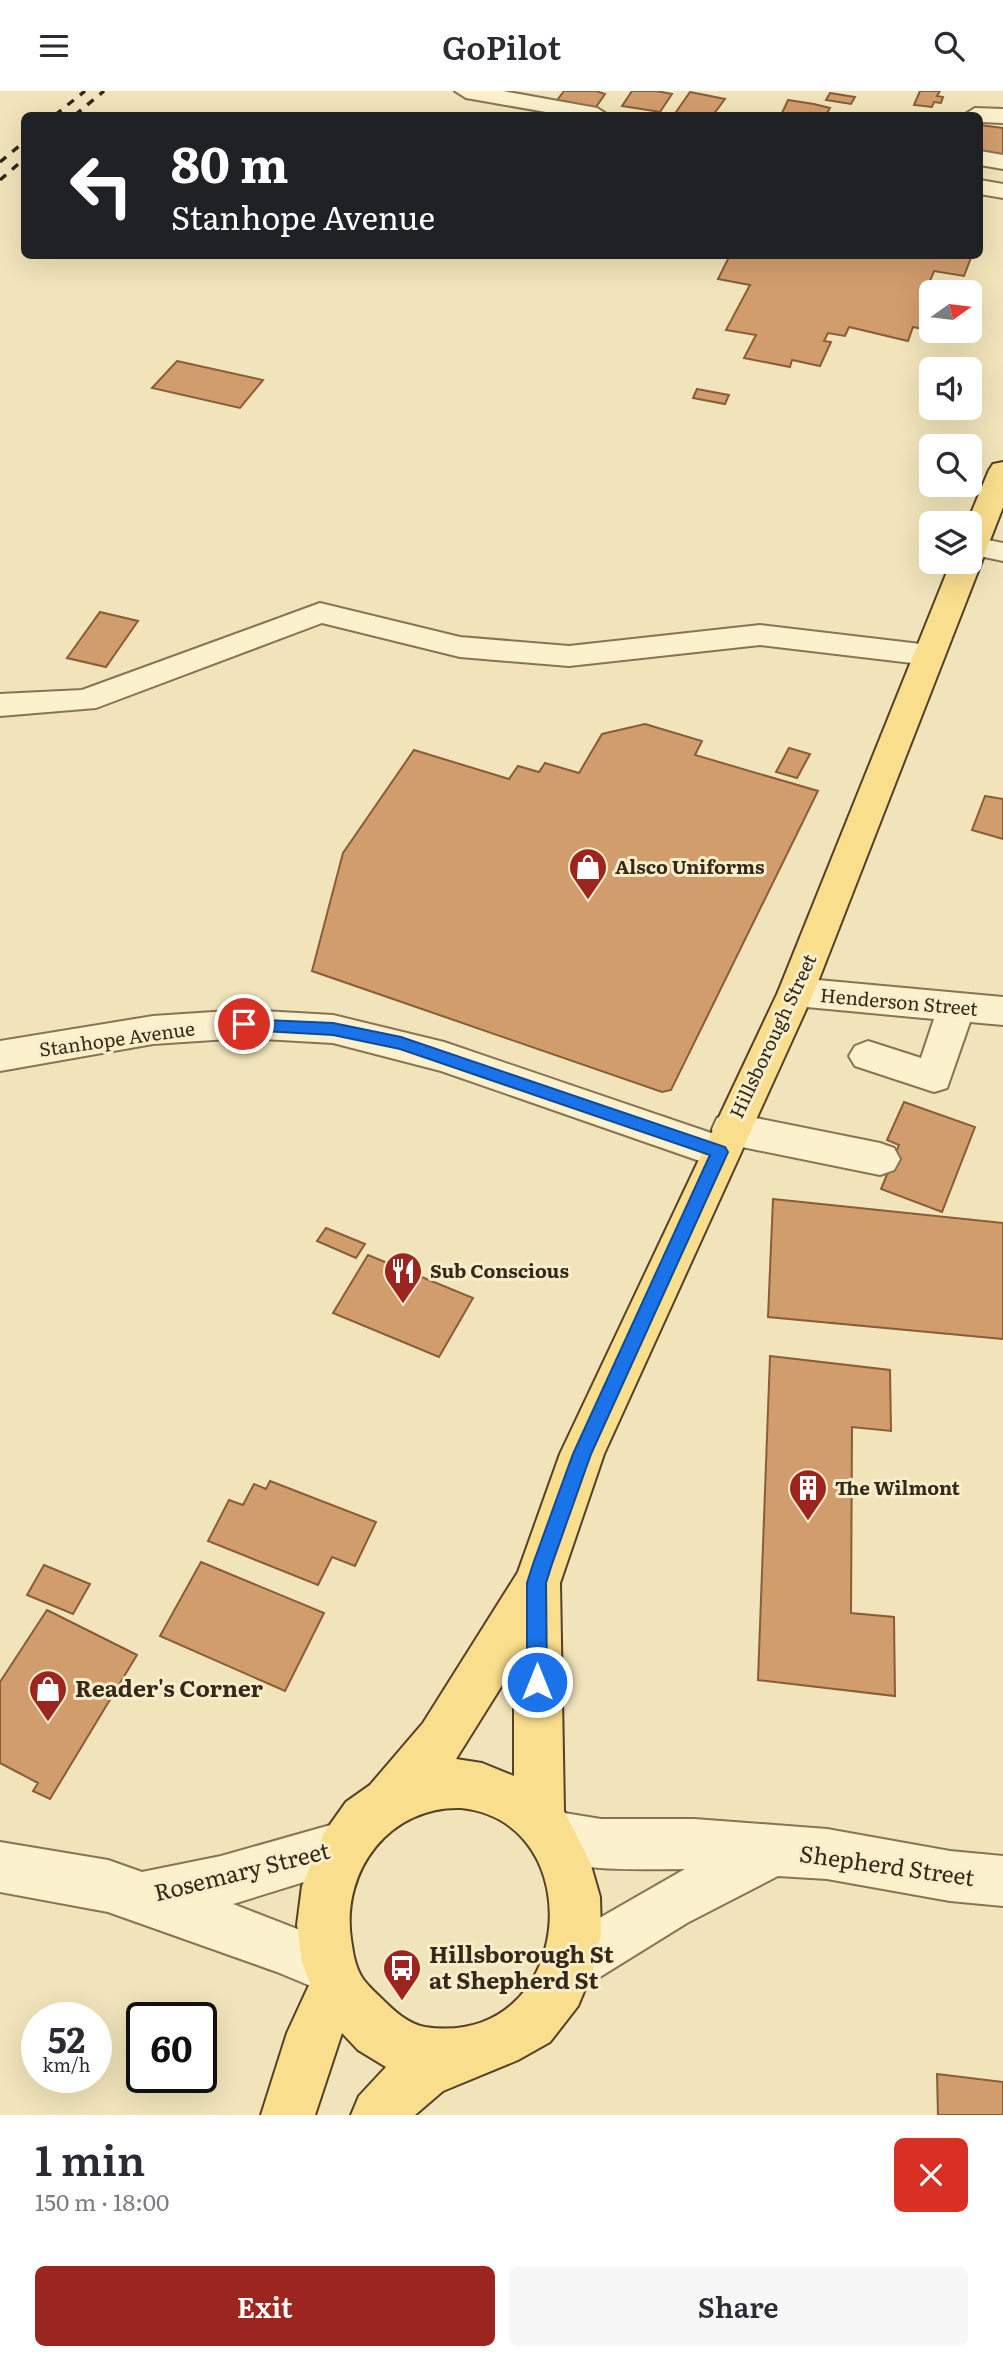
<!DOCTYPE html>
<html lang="en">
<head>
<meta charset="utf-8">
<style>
  body { margin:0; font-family:Literata,serif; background:#f7f7f7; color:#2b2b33; height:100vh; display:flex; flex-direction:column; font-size:26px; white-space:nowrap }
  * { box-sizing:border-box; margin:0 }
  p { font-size:23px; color:#7c7c81 }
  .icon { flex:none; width:38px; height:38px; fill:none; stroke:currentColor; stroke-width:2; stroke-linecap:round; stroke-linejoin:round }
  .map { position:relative; height:2024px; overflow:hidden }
  .panel { display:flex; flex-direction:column; background:#fff; flex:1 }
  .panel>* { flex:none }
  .guide { position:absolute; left:21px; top:21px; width:962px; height:147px; border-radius:10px; box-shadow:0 7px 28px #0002; background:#202124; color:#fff; overflow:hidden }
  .needle { width:46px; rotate:76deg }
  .buttons { position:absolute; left:919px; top:189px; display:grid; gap:14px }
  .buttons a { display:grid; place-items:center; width:63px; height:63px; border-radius:10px; background:#fff; box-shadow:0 7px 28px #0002; font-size:35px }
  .speed { position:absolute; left:21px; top:1911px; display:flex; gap:14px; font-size:35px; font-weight:700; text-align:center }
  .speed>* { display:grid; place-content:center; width:91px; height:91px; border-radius:50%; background:#fff; box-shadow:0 7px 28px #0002; line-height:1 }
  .speed small { font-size:18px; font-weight:400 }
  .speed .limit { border:4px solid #111; border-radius:10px; background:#fff; color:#111 }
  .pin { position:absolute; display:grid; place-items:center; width:60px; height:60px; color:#fff; margin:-30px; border:4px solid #fff; border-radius:50%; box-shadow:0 2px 7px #0007 }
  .me { position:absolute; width:77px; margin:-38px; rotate:0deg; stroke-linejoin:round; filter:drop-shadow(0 0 5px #0008) }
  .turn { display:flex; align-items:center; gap:24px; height:147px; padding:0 35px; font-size:32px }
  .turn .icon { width:91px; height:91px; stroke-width:2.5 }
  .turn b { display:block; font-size:49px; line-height:60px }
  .round { display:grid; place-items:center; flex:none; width:74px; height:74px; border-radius:10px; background:#f7f7f7 }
  .summary { display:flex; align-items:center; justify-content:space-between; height:119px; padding:0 35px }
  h1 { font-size:42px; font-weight:600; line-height:52px }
  .cta { display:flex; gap:14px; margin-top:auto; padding:14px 35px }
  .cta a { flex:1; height:80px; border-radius:10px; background:#9c261f; color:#fff; font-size:28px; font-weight:600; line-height:80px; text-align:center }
  .cta a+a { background:#f7f7f7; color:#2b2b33 }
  header { display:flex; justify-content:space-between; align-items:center; height:91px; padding:0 35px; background:#fff; font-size:32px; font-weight:600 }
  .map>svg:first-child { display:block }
  .building { fill:#d29d6c; stroke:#8a5d37; stroke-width:2 }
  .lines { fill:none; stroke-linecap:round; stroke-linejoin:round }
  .minor-casing { stroke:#897353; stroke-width:4 }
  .major-casing { stroke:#554028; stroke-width:4 }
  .minor { fill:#fcf1cd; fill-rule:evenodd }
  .major { fill:#f9de8d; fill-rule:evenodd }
  .rail { stroke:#362919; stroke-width:3.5; stroke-dasharray:8 8; stroke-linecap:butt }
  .route { fill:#1a73e8; stroke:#114b97; stroke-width:2 }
  .labels { text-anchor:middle; stroke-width:6; stroke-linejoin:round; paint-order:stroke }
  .poi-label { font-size:19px; font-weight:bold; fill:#362919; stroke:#f8eeca; text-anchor:start }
  .street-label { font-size:19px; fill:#362919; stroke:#f8eeca }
  .near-poi-label { font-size:23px; font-weight:bold; fill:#362919; stroke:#f8eeca; text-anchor:start }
  .near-street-label { font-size:23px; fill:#362919; stroke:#f8eeca }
</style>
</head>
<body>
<header><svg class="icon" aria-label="menu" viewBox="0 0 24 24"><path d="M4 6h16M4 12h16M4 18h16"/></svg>GoPilot<svg class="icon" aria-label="search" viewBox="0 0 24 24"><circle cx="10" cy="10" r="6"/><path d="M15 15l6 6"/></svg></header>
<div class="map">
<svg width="1003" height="2024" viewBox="0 0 1003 2024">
  <rect width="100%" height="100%" fill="#f1e4ba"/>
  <path class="building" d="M 564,0 L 596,0 L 605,3 L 594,19 L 555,12 Z
    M 632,0 L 656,0 L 672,3 L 660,21 L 622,15 Z
    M 920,0 L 940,0 L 937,5 L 943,6 L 941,12 L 934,11 L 932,16 L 914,14 Z
    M 690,1 L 725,8 L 713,24 L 674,24 Z
    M 830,2 L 855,6 L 851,13 L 826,9 Z
    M 788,9 L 814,13 L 830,17 L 826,24 L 781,24 Z
    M 980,34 L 1003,37 L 1003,64 L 980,60 Z
    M 730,164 L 972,164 L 964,185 L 934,180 L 922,209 L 931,211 L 928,239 L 913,236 L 908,250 L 849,236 L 845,245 L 828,242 L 824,250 L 831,251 L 820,275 L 792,269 L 790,276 L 744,267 L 756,244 L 726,239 L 750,194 L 718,188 Z
    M 177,270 L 263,289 L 240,317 L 152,297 Z
    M 697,298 L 729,304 L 725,313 L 693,307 Z
    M 100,521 L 138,530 L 106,576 L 67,567 Z
    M 645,633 L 702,650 L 695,664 L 818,700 L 671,999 L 662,1001 L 312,880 L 343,762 L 414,659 L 509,688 L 518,675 L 539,681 L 545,672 L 579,682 L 602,643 Z
    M 789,657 L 810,663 L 797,687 L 776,681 Z
    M 985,705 L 1003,708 L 1003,748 L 972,739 Z
    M 904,1011 L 975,1036 L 942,1121 L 881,1098 L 899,1054 L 887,1049 Z
    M 773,1108 L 1003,1132 L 1003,1248 L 768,1226 Z
    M 326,1137 L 365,1153 L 356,1167 L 317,1150 Z
    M 368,1164 L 473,1207 L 439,1266 L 333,1222 Z
    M 770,1265 L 890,1279 L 891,1340 L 852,1336 L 851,1522 L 894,1526 L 895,1605 L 758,1589 Z
    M 270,1390 L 376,1431 L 355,1475 L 332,1466 L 318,1494 L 208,1450 L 229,1409 L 243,1414 L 254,1393 L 266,1398 Z
    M 201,1471 L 324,1522 L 285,1600 L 160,1545 Z
    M 44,1474 L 90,1493 L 73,1523 L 27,1504 Z
    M 47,1519 L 137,1564 L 50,1708 L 33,1700 L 38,1692 L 0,1672 L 0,1591 Z
    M 937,1983 L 1003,1991 L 1003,2024 L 938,2024 Z"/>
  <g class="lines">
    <defs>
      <path id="minor" d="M 455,0 L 503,0 L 597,17 L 608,24 L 563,24 L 466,7 Z
        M 975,17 L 1003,18 L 1003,32 L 980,31 L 980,24 L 964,24 Z
        M 980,60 L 1003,64 L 1003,78 L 980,74 Z
        M 980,89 L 1003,93 L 1003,107 L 980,103 Z
        M 973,446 L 1003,452 L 1003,470 L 970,463 L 970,447 Z
        M 320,512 L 460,546 L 569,555 L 760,534 L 929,554 L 940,557 L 945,564 L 940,571 L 929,574 L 760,554 L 569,575 L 460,566 L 322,532 L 96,617 L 0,625 L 0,603 L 82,599 Z
        M 796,887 L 1003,906 L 1003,934 L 970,931 L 947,997 L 934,1001 L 855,975 L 849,965 L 855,955 L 868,950 L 921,967 L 934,928 L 796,915 L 783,911 L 778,901 L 783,891 Z
        M 244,919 L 333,924 L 444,951 L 714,1043 L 712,1038 L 717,1027 L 731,1022 L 880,1052 L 894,1057 L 900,1068 L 894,1079 L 880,1084 L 737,1055 L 740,1061 L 734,1072 L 720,1077 L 441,980 L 333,952 L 244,947 L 153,953 L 0,980 L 0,950 L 153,925 Z
        M 552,1720 L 601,1728 L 694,1728 L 827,1738 L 950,1760 L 1003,1765 L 1003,1815 L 950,1810 L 827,1788 L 778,1785 L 687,1832 L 587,1894 L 568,1901 L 549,1894 L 542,1875 L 549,1856 L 685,1778 C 635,1778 582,1782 534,1763 L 527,1745 L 534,1727 Z
        M 341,1731 L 359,1738 L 366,1756 L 359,1774 L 233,1813 L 349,1858 L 356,1877 L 349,1896 L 330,1903 L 277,1881 L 108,1821 L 0,1801 L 0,1751 L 108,1769 L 142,1781 L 221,1765 Z"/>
      <path id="major" d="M 1003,371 L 1003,416 L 814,901 L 604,1363 L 560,1492 L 564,1720 L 590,1771 L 600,1806 L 601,1843 L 593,1879 L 578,1915 L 550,1951 L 518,1969 L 443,2000 L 415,2024 L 351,2024 L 359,2005 L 386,1976 L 358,1959 L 342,1942 L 315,2024 L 261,2024 L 287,1942 L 310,1892 L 302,1871 L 297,1834 L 302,1795 L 324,1742 L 346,1711 L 370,1694 L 423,1632 L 518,1481 L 560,1363 L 778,901 L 951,471 L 970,471 L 967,432 L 989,379 L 993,373 ZM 514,1575 L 514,1685 L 482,1672 L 456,1668 ZM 461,1717 C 594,1731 574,1958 425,1936 C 408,1933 393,1919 381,1907 C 375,1901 368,1895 363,1888 C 355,1876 353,1862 351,1848 C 341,1779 390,1715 461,1717 Z"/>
    </defs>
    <use href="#minor" class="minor-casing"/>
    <use href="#major" class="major-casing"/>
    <use href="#minor" class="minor"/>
    <use href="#major" class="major"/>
    <path class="rail" d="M 55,24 L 85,0
      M 75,24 L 104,0
      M 0,71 L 24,51
      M 0,89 L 24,68"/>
  </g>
  <path class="route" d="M 244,928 L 333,932 L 401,946 L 725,1056 L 728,1061 L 591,1363 L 552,1473 L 546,1492 L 547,1591 L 544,1598 L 537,1601 L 530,1598 L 527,1591 L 527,1492 L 533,1473 L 573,1363 L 710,1064 L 400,958 L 333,944 L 244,939 L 236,933 Z"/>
  <defs>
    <symbol id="shop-pin" viewBox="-11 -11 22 30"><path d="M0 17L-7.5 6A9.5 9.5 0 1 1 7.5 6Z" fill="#9c261f" stroke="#f8eeca"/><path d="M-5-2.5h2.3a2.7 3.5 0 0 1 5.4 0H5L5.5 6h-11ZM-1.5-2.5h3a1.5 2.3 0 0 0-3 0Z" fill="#fff"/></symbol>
    <symbol id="restaurant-pin" viewBox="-11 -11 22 30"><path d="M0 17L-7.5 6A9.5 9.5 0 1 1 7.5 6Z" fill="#9c261f" stroke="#f8eeca"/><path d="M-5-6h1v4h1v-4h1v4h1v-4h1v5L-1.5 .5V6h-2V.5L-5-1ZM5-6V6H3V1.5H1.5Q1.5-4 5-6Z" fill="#fff"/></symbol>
    <symbol id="building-pin" viewBox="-11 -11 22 30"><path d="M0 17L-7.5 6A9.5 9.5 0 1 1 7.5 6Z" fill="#9c261f" stroke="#f8eeca"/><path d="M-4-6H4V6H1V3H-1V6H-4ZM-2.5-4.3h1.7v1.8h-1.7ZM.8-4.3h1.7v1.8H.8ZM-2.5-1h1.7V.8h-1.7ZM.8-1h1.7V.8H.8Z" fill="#fff"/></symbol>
    <symbol id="bus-pin" viewBox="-11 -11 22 30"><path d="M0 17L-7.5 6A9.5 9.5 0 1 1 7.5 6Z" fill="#9c261f" stroke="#f8eeca"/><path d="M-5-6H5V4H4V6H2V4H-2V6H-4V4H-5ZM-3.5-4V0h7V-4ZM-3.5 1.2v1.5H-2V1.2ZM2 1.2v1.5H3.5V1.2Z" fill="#fff"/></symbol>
  </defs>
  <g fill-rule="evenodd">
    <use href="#shop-pin" x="566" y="754" width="44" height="60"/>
    <use href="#restaurant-pin" x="381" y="1158" width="44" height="60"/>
    <use href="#building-pin" x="786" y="1375" width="44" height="60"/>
    <use href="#shop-pin" x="26" y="1576" width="44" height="60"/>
    <use href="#bus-pin" x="380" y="1855" width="44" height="60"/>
  </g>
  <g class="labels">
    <g class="poi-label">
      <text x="615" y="783">Alsco Uniforms</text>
      <text x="430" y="1187">Sub Conscious</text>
      <text x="835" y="1404">The Wilmont</text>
    </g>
    <g class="street-label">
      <text transform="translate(899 911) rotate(5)" y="7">Henderson Street</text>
      <text transform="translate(773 945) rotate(-65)" y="7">Hillsborough Street</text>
      <text transform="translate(117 948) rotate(-8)" y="7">Stanhope Avenue</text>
    </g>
    <g class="near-poi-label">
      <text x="75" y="1606">Reader's Corner</text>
      <text x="429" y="1872">Hillsborough St<tspan x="429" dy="26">at Shepherd St</tspan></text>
    </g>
    <g class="near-street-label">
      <text transform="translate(887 1775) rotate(8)" y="8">Shepherd Street</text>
      <text transform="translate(242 1781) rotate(-14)" y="8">Rosemary Street</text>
    </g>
  </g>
</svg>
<div class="buttons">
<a><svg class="needle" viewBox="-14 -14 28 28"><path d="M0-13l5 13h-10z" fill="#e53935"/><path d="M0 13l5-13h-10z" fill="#7c7c81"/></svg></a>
<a><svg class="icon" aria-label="sound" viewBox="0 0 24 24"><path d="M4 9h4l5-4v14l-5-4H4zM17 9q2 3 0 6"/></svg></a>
<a><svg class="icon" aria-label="search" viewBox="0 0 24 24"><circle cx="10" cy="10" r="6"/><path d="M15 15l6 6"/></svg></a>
<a><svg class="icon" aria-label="layers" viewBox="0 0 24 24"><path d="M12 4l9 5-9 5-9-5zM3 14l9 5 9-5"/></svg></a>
</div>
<div class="speed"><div>52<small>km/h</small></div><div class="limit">60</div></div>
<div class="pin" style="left:244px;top:933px;background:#d93025"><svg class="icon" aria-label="arrive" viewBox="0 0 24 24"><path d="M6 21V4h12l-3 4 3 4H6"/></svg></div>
<svg class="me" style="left:537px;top:1591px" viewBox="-20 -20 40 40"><circle r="17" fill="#1a73e8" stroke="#fff" stroke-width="3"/><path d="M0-11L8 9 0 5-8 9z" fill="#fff"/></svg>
<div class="guide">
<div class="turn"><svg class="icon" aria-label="left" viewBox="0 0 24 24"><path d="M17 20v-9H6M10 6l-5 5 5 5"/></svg><div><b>80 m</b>Stanhope Avenue</div></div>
</div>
</div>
<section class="panel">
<div class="summary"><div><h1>1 min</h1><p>150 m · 18:00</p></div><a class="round" style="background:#d93025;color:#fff"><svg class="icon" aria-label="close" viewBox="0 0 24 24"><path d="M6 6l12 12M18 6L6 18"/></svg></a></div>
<div class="cta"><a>Exit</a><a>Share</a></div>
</section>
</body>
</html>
